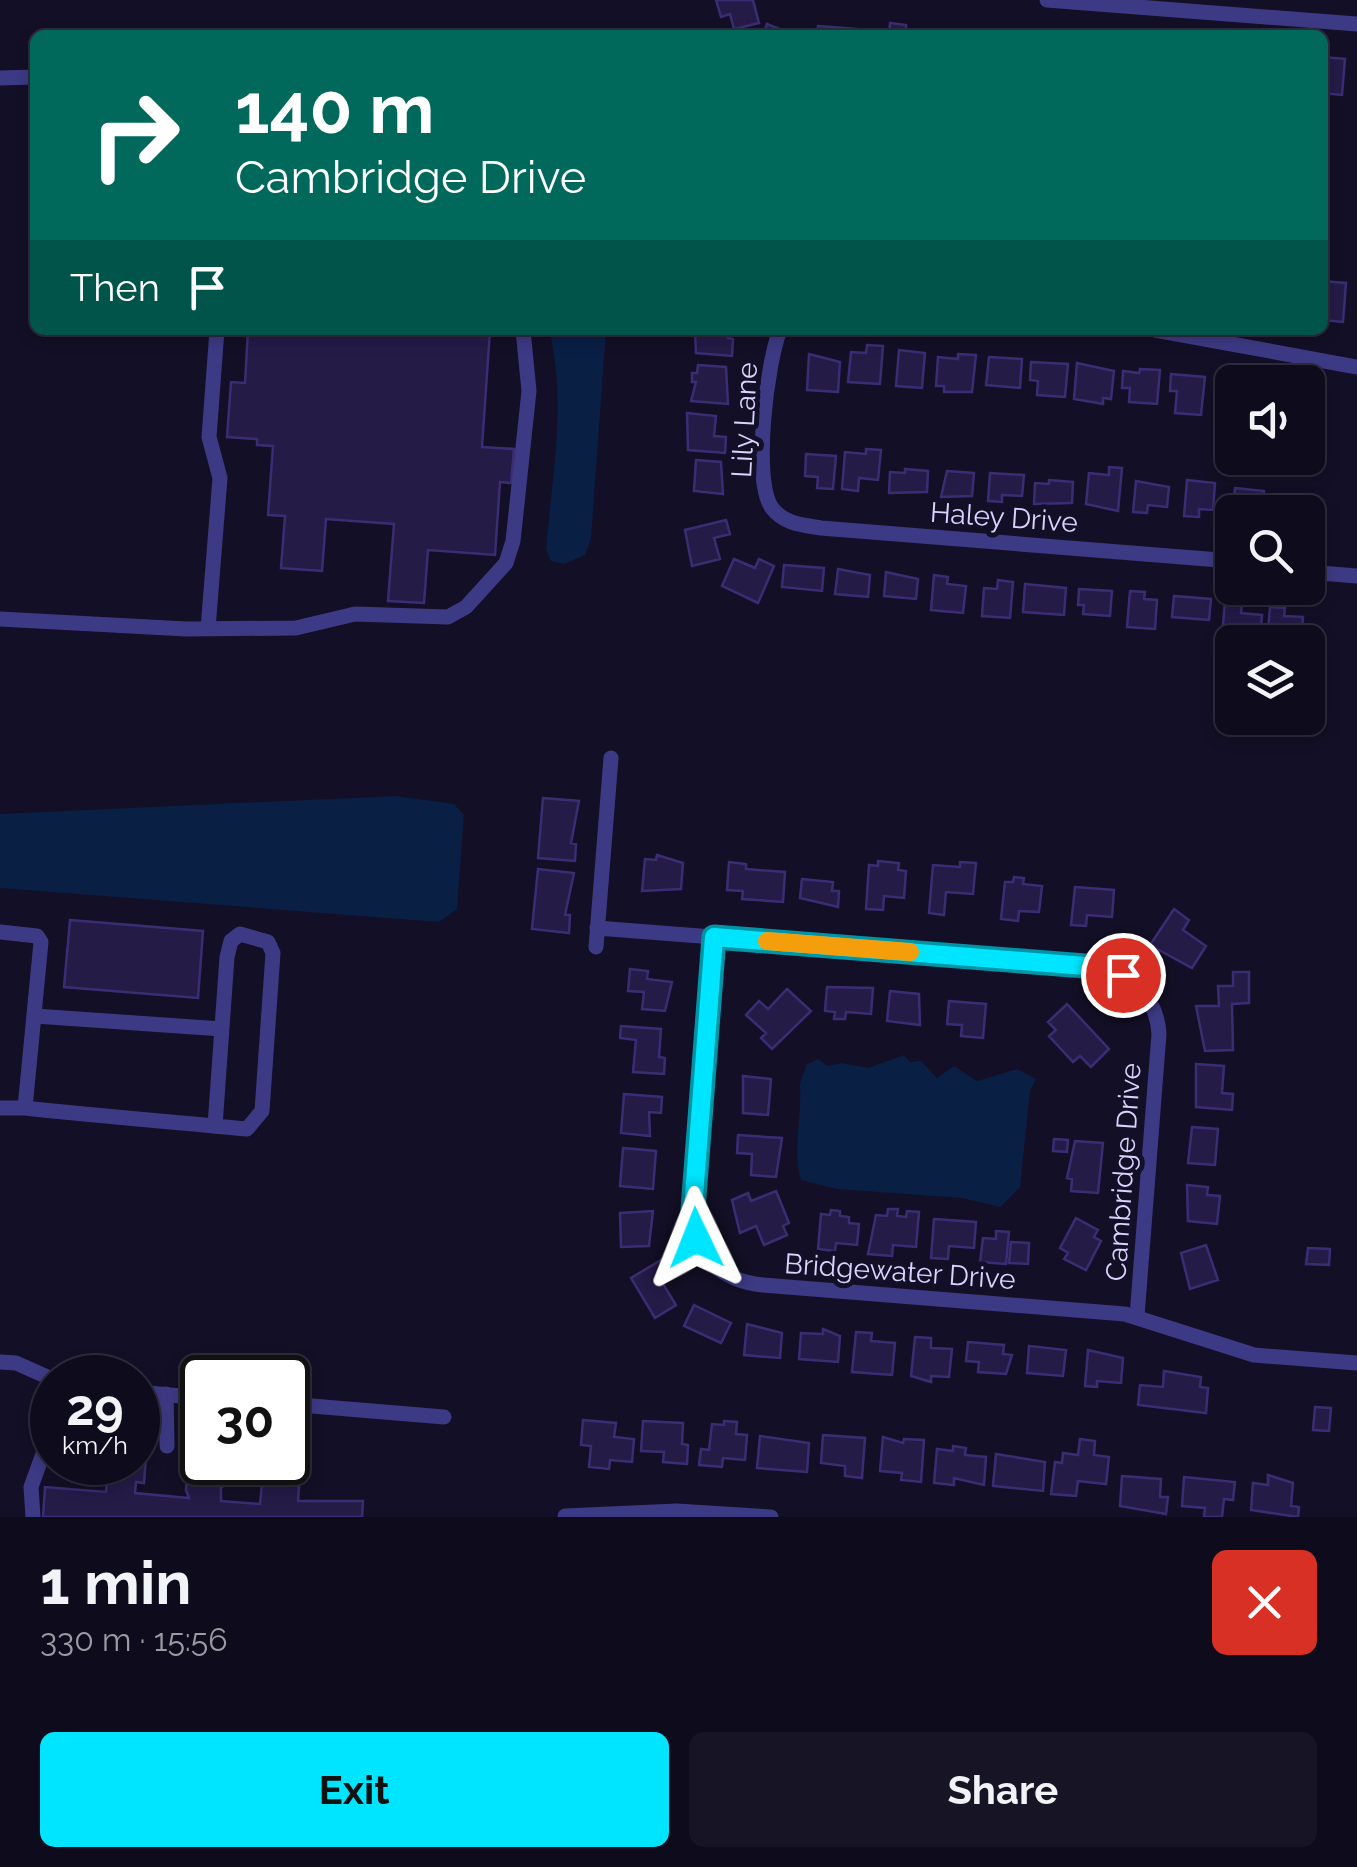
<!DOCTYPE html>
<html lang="en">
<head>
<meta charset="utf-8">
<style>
  body { margin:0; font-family:Raleway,sans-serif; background:#171425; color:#f1f3f6; height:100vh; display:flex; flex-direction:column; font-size:38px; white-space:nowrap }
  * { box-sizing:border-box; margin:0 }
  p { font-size:32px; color:#9b9ba3 }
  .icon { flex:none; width:55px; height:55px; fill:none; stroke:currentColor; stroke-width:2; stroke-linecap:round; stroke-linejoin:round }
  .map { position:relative; height:1517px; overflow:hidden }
  .sheet { display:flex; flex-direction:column; background:#0e0b1c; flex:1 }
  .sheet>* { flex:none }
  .top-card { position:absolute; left:30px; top:30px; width:1298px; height:305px; border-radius:15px; box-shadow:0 5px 15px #0003,0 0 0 2px #2e2b3b; background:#00695c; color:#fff; overflow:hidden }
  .fabs { position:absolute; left:1215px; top:365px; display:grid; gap:20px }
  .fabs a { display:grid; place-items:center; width:110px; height:110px; border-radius:15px; background:#0e0b1c; box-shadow:0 5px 15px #0003,0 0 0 2px #2e2b3b; font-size:50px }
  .speed { position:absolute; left:30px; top:1355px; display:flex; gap:20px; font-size:50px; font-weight:700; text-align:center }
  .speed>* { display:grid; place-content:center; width:130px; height:130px; border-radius:50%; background:#0e0b1c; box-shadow:0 5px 15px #0003,0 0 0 2px #2e2b3b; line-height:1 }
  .speed small { font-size:25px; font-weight:400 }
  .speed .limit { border:5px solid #111; border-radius:15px; background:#fff; color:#111 }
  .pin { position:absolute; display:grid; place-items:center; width:85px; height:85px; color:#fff; margin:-42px; border:5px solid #fff; border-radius:50%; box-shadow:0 2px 10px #0007 }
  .me { position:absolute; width:110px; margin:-55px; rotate:358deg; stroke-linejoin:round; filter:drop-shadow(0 0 8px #0008) }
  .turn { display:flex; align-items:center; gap:35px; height:210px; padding:0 40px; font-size:45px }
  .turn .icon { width:130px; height:130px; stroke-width:2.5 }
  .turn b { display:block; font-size:70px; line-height:85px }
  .then { display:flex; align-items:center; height:95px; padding:0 40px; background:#0003; gap:20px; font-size:38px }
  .round { display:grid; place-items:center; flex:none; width:105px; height:105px; border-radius:15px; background:#171425 }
  .summary { display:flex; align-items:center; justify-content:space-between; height:170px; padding:0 40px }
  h1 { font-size:60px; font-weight:700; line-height:75px }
  .button { display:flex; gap:20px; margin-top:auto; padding:20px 40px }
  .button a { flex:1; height:115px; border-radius:15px; background:#00e5ff; color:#111; font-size:40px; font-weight:700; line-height:115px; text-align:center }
  .button a+a { background:#171425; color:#f1f3f6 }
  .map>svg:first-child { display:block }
  .water { fill:#0a1f44 }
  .building { fill:#241b47; stroke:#3b2d73; stroke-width:2.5 }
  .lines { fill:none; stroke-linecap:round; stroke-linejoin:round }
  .minor { stroke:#3d3a85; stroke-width:15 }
  .route-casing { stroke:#0095a6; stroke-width:25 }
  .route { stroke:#00e5ff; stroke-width:18 }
  .slow { stroke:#f59e0b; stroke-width:18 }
  .labels { text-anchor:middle; stroke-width:10; stroke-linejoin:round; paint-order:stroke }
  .street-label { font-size:28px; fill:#d9d4ff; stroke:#130f26 }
</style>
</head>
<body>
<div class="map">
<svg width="1357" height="1517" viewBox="0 0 1357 1517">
  <rect width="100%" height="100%" fill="#130f26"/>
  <path class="water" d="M 549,330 L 606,330 L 591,539 L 585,555 L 564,564 L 551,561 L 546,549 C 552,478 567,400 549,330 Z
    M 396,796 L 454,804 L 464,815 L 457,909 L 439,922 L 0,888 L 0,814 Z
    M 904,1055 L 910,1062 L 921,1061 L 937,1078 L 954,1066 L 977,1081 L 1017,1069 L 1036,1079 L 1030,1091 L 1020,1187 L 1000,1207 L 962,1198 L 837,1189 L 801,1180 C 792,1150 802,1118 800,1088 C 799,1080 806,1072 806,1065 L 818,1059 L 827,1066 L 842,1063 L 868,1068 Z"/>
  <path class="building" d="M 716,0 L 753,0 L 759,23 L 734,29 L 730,14 L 721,17 Z
    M 890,23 L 906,25 L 906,35 L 889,35 Z
    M 767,24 L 794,35 L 763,35 Z
    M 818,26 L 856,29 L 855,35 L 817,35 Z
    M 1322,57 L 1345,59 L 1342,95 L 1322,93 Z
    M 1322,281 L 1346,283 L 1343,322 L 1322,320 Z
    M 248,330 L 490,330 L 482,447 L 514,449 L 511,483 L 500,482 L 495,555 L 428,550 L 424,603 L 388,601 L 394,524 L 326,519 L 322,571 L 281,568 L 285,516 L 268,515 L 273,446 L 257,445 L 257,439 L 227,437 L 231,382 L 245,383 Z
    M 695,330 L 729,330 L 728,338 L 733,339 L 732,356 L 696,353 Z
    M 867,345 L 883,346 L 880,384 L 848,382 L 851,352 L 866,353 Z
    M 899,350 L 925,353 L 922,388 L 896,386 Z
    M 809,354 L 840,362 L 838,392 L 807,390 Z
    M 958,354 L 976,355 L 972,392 L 944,392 L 944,386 L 936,386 L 938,357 L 958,359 Z
    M 989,357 L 1022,359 L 1020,388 L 986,385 Z
    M 1031,362 L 1068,364 L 1065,397 L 1037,395 L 1038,381 L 1030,380 Z
    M 1077,363 L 1114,371 L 1111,399 L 1103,398 L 1103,404 L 1074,399 Z
    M 698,365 L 726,367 L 728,404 L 691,401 L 696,382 L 692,382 L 692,373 L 697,373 Z
    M 1140,369 L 1160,370 L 1157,404 L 1129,402 L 1130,388 L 1122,388 L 1123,371 L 1139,373 Z
    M 1171,374 L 1205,377 L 1201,415 L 1175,413 L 1177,391 L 1170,391 Z
    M 1221,391 L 1232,393 L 1232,414 L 1219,413 Z
    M 687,413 L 716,416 L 714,436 L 726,437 L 725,453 L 688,450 Z
    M 866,449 L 881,450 L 878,480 L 859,478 L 858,491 L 842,489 L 845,452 L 866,454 Z
    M 806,454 L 836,456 L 833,489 L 817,488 L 818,477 L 805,476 Z
    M 696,460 L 721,462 L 723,494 L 694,491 Z
    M 1109,467 L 1122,468 L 1118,511 L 1086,504 L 1089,473 L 1109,475 Z
    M 905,469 L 928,471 L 927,492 L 889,493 L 890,472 L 905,473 Z
    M 947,471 L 974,473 L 972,496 L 941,497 Z
    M 990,473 L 1024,475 L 1022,496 L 1002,495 L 1002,502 L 988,501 Z
    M 1049,480 L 1073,482 L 1072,503 L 1034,504 L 1035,483 L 1049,484 Z
    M 1187,480 L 1215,483 L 1213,510 L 1199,509 L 1199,517 L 1184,516 Z
    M 1136,481 L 1169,487 L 1167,507 L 1148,505 L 1147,513 L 1133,512 Z
    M 1235,488 L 1264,491 L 1262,512 L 1232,512 L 1232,521 Z
    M 1282,497 L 1313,500 L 1311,520 L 1308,512 L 1281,512 Z
    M 726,520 L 730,534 L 714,538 L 720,559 L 692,566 L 685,530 Z
    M 734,559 L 755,568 L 759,559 L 774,566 L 758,603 L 722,586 Z
    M 784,565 L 824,568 L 822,591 L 782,587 Z
    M 838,569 L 870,575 L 868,597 L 835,594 Z
    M 886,572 L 918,579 L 916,599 L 884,596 Z
    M 934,575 L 948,577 L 947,584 L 966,586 L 963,613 L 931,610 Z
    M 998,580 L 1013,582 L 1010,618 L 982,616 L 984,588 L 997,589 Z
    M 1025,584 L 1066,588 L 1064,615 L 1023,612 Z
    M 1079,589 L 1112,591 L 1110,616 L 1083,614 L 1084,605 L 1078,605 Z
    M 1130,591 L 1145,592 L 1144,599 L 1157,600 L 1155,629 L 1127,627 Z
    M 1174,596 L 1211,599 L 1209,620 L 1172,617 Z
    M 1225,601 L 1242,603 L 1241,613 L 1262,615 L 1260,640 L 1222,637 Z
    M 1270,607 L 1285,608 L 1284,616 L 1303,617 L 1301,642 L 1267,642 Z
    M 543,798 L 579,801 L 571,843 L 576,844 L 575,861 L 538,858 Z
    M 657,855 L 683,863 L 681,889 L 642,891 L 645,859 L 656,860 Z
    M 878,861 L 899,863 L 898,870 L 906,871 L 904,898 L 884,896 L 883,910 L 866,909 L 869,865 L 878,866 Z
    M 729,862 L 746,864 L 746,869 L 785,872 L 783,902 L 742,899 L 743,891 L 727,890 Z
    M 960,862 L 976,863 L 973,894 L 946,892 L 944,915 L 929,913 L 933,865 L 960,867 Z
    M 538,869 L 574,873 L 565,915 L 570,915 L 569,933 L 532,929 Z
    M 1014,877 L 1024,878 L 1023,884 L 1042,886 L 1039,912 L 1019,911 L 1018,921 L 1001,919 L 1005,882 L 1013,882 Z
    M 802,879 L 833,882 L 832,891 L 839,891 L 838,907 L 800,898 Z
    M 1075,887 L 1114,890 L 1112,917 L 1087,915 L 1086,926 L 1071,925 Z
    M 1174,909 L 1189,920 L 1183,930 L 1206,946 L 1192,968 L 1150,945 Z
    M 70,920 L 203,931 L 198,998 L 64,987 Z
    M 630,969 L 648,971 L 647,979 L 672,982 L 665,1011 L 642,1009 L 644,992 L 628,991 Z
    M 1233,972 L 1249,972 L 1249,1003 L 1232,1004 L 1233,1050 L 1205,1051 L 1196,1006 L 1219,1006 L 1218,986 L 1233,986 Z
    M 827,987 L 873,988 L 871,1014 L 846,1012 L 845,1019 L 834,1019 L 835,1012 L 825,1011 Z
    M 787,989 L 811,1011 L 772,1049 L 761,1038 L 766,1033 L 746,1015 L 759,1001 L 768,1009 Z
    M 890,991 L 919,994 L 920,1025 L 887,1021 Z
    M 949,1001 L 986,1004 L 983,1038 L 961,1036 L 962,1025 L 947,1024 Z
    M 1067,1004 L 1109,1049 L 1091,1067 L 1080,1056 L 1073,1062 L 1049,1036 L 1056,1030 L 1048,1022 Z
    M 621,1026 L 661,1029 L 659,1057 L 665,1058 L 664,1074 L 633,1072 L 636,1040 L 620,1038 Z
    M 1196,1064 L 1224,1066 L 1222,1093 L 1233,1094 L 1232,1110 L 1196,1107 Z
    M 743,1076 L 771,1079 L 768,1115 L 743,1113 Z
    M 624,1094 L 662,1097 L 661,1113 L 649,1112 L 650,1136 L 621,1133 Z
    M 1192,1127 L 1218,1129 L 1215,1165 L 1188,1163 Z
    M 738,1135 L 782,1138 L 776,1177 L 751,1175 L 752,1154 L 737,1153 Z
    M 1054,1139 L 1068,1140 L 1067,1152 L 1053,1151 Z
    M 1075,1141 L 1103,1143 L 1098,1193 L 1071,1191 L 1072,1179 L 1067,1178 Z
    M 623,1148 L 656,1151 L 653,1189 L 620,1186 Z
    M 1187,1185 L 1208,1187 L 1207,1195 L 1220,1196 L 1217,1224 L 1188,1221 Z
    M 776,1191 L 789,1223 L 783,1226 L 787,1235 L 764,1245 L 756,1226 L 740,1233 L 732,1200 L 748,1193 L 751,1201 Z
    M 888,1209 L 898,1209 L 897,1216 L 906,1217 L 907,1211 L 919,1212 L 916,1247 L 893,1245 L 892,1256 L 868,1254 L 876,1215 L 887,1216 Z
    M 831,1210 L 840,1211 L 840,1216 L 849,1217 L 849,1223 L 859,1224 L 857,1245 L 836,1243 L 835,1251 L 818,1249 L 821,1214 L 830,1215 Z
    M 653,1211 L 649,1246 L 621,1247 L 620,1213 Z
    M 1076,1218 L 1098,1230 L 1094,1237 L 1101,1241 L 1086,1270 L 1064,1259 L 1068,1253 L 1060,1248 Z
    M 934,1219 L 976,1222 L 974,1248 L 949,1246 L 948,1259 L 931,1258 Z
    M 996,1231 L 1009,1232 L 1006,1264 L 980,1262 L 983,1238 L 996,1239 Z
    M 1011,1242 L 1029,1243 L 1028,1264 L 1009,1263 Z
    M 1206,1245 L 1218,1280 L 1190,1289 L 1181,1253 Z
    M 1308,1248 L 1330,1249 L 1329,1265 L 1306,1264 Z
    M 661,1260 L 670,1273 L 660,1279 L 676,1305 L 655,1318 L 631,1278 Z
    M 694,1305 L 731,1323 L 721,1343 L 684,1326 Z
    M 747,1324 L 782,1333 L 780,1358 L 744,1355 Z
    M 823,1329 L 840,1336 L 838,1362 L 799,1359 L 801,1333 L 823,1334 Z
    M 856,1332 L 872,1333 L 871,1341 L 895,1343 L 892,1375 L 852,1372 Z
    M 915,1337 L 931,1338 L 931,1348 L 952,1349 L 949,1377 L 931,1376 L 931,1382 L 911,1376 Z
    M 968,1342 L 1004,1345 L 1003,1354 L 1012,1355 L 1006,1374 L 978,1372 L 979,1362 L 966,1361 Z
    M 1029,1346 L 1066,1350 L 1063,1376 L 1027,1373 Z
    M 1088,1350 L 1123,1358 L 1121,1383 L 1097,1381 L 1097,1387 L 1085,1386 Z
    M 1164,1371 L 1201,1377 L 1200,1387 L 1208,1388 L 1206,1413 L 1138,1405 L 1140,1385 L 1163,1387 Z
    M 1315,1407 L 1331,1408 L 1329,1431 L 1313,1430 Z
    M 583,1420 L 616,1423 L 614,1437 L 634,1439 L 632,1462 L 610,1460 L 609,1469 L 589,1467 L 591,1446 L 581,1445 Z
    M 643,1421 L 683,1423 L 682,1444 L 688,1445 L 687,1464 L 663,1462 L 664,1452 L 641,1451 Z
    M 724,1421 L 737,1422 L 736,1434 L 747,1435 L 745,1460 L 723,1458 L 722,1467 L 699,1465 L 701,1449 L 709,1450 L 712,1424 L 724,1425 Z
    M 191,1422 L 202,1423 L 202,1462 L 238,1462 L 237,1481 L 221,1487 L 221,1501 L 260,1504 L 264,1462 L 301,1462 L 298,1501 L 363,1501 L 362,1517 L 43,1517 L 45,1487 L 106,1492 L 107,1480 L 98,1480 L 99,1462 L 138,1462 L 138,1428 L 148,1429 L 144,1483 L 136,1482 L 135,1493 L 189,1498 L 186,1490 Z
    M 823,1435 L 865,1438 L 862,1478 L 845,1476 L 845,1466 L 821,1463 Z
    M 760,1436 L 809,1443 L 807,1472 L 757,1468 Z
    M 883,1437 L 903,1443 L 904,1439 L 924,1440 L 921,1482 L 901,1480 L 902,1473 L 880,1471 Z
    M 1080,1439 L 1095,1441 L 1094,1455 L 1109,1457 L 1106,1484 L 1078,1481 L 1076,1496 L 1051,1494 L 1055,1462 L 1062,1463 L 1063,1453 L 1078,1455 Z
    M 953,1446 L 966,1448 L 965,1455 L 986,1457 L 984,1485 L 954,1478 L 954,1485 L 934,1483 L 937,1449 L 953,1451 Z
    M 996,1454 L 1045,1462 L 1043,1491 L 993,1486 Z
    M 1268,1475 L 1293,1483 L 1291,1506 L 1299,1507 L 1298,1517 L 1251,1510 L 1253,1483 L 1268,1485 Z
    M 1122,1476 L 1161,1479 L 1160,1497 L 1168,1497 L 1166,1514 L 1120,1506 Z
    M 1184,1477 L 1235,1482 L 1233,1500 L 1224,1499 L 1222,1517 L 1204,1517 L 1205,1508 L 1182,1506 Z"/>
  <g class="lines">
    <path class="minor" d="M 1047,0 L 1357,24
      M 0,78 L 35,77
      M 780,330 C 767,362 752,480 772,508 C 784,524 803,525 821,528 L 1232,561
      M 1155,330 L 1357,367
      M 1308,572 L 1357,576
      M 0,619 L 186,629 L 296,628 L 355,614 L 448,617 L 466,607 L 506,563 L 513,541 L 529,391 L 523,330
      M 208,629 L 220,478 L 209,437 L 217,330
      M 597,928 L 1098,967 C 1132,974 1157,998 1159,1034 L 1137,1316
      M 0,932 L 37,936 L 41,942 L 25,1108 L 0,1108
      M 714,937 L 693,1216 C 695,1258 723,1281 763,1285 L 1125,1314 L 1254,1355 L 1357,1363
      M 596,947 L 611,758
      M 35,1016 L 222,1029
      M 25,1108 C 99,1116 173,1122 247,1129 L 262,1111 L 273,953 L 268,942 L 240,934 L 231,941 L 227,957 L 215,1126
      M 0,1362 L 16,1363 L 52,1379
      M 138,1392 L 202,1398
      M 166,1394 L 167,1446
      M 288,1404 L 444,1417
      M 565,1516 L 677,1511 L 771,1517
      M 33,1517 L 31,1487 L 52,1429"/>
  </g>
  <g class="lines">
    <defs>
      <path id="route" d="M 696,1238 L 693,1209 L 714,937 L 1098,967 L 1123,975"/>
    </defs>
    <use href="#route" class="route-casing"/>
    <use href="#route" class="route"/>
    <path class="slow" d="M 767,941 L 910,952"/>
  </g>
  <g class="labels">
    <g class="street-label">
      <text transform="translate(744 420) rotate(-87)" y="10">Lily Lane</text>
      <text transform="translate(1004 517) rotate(4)" y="10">Haley Drive</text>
      <text transform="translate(1123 1172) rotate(-86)" y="10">Cambridge Drive</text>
      <text transform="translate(900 1271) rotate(4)" y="10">Bridgewater Drive</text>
    </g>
  </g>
</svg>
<div class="fabs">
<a><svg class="icon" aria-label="sound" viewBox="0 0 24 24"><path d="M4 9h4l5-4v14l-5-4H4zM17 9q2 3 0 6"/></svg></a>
<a><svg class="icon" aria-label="search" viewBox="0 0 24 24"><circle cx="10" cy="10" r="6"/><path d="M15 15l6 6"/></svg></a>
<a><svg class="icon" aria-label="layers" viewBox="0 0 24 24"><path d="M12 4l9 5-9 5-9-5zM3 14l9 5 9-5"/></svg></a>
</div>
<div class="speed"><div>29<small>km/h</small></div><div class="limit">30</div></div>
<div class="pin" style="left:1123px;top:975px;background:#d93025"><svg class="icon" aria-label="arrive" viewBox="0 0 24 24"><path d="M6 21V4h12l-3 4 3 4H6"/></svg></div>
<svg class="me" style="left:696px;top:1238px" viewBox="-20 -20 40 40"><path d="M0-17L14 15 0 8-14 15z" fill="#00e5ff" stroke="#fff" stroke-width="4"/></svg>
<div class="top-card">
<div class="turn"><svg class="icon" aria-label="right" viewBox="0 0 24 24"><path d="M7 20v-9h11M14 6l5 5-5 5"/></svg><div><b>140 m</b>Cambridge Drive</div></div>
<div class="then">Then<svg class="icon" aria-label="arrive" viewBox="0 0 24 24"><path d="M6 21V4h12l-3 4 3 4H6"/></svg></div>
</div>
</div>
<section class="sheet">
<div class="summary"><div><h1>1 min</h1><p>330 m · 15:56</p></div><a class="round" style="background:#d93025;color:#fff"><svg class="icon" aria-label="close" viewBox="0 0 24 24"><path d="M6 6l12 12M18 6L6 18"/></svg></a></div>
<div class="button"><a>Exit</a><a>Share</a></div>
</section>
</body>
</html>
